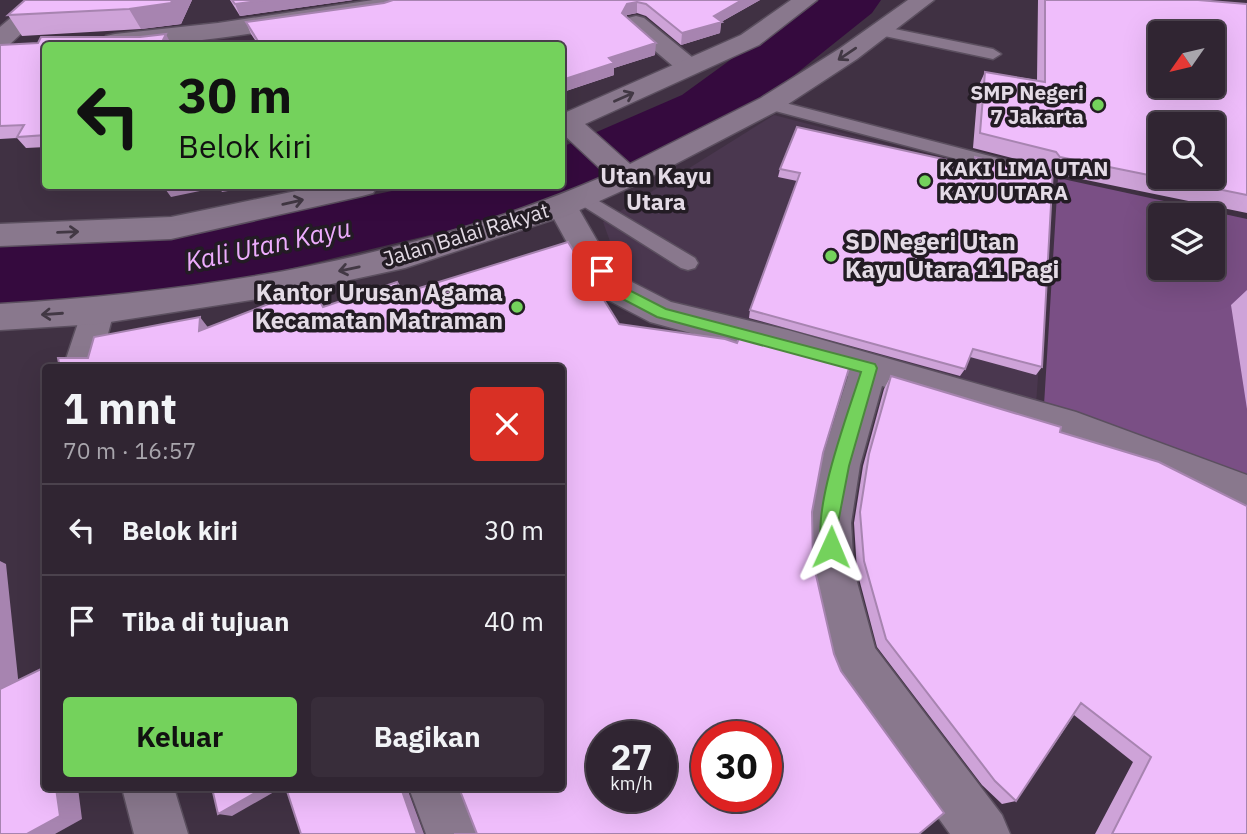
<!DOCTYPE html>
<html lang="id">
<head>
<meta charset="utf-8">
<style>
  body { margin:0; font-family:"IBM Plex Sans",sans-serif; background:#382d3a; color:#f1f3f6; height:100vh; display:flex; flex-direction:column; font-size:26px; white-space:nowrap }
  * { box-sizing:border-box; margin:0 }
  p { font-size:23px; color:#a8a5ac }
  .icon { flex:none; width:38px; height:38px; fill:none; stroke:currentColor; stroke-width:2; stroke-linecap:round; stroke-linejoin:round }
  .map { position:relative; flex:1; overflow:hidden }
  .details { position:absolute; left:42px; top:364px; width:523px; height:427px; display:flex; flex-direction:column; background:#302532; border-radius:7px; box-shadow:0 7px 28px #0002,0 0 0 2px #4b424d }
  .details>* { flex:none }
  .guide { position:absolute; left:42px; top:42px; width:523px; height:147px; border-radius:7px; box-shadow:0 7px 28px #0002,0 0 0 2px #4b424d; background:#74d25c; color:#111; overflow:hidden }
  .needle { width:46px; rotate:236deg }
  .buttons { position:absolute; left:1148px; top:21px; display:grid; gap:14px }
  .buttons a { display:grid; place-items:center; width:77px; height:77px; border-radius:7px; background:#302532; box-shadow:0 7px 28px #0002,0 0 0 2px #4b424d; font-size:35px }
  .speed { position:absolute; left:586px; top:721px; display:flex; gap:14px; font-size:35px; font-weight:700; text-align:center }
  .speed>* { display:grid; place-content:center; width:91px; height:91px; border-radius:50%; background:#302532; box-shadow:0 7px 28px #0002,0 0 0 2px #4b424d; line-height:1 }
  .speed small { font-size:18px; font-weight:400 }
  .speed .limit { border:10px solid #d22; background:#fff; color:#111 }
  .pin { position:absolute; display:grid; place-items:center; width:60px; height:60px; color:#fff; margin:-30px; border-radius:14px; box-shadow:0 4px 10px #0006 }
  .me { position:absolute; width:77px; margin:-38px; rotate:1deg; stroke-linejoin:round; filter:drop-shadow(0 0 5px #0008) }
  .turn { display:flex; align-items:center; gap:24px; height:147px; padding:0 21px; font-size:32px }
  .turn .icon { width:91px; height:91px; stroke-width:2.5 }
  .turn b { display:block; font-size:49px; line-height:60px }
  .round { display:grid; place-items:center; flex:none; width:74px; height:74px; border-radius:7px; background:#382d3a }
  .overview { display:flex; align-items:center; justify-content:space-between; height:119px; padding:0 21px }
  h1 { font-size:42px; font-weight:700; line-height:52px }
  .primary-button { display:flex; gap:14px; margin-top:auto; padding:14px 21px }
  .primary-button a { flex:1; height:80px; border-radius:7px; background:#74d25c; color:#111; font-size:28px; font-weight:700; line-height:80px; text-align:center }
  .primary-button a+a { background:#382d3a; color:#f1f3f6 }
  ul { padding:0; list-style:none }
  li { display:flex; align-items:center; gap:21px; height:91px; padding:0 21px; border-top:2px solid #4b424d }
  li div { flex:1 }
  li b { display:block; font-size:26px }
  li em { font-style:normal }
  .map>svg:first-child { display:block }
  .built { fill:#4a374f }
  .green { fill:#7a4f85; fill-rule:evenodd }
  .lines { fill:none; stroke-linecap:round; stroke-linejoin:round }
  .river { fill:#350a3e; fill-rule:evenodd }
  .lane-casing { stroke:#5b4f5f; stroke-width:3 }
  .street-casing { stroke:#5b4f5f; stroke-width:3 }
  .secondary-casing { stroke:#5b4f5f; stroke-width:3 }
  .lane { fill:#89788d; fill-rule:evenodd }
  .street { fill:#89788d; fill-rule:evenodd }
  .secondary { fill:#89788d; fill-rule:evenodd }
  .wall { fill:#cea3d8 }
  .shaded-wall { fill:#a784b0 }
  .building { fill:#efbdfb; stroke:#a784b0; stroke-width:2; fill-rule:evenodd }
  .oneway { stroke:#423844 }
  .route { fill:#74d25c; stroke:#4b883c; stroke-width:2 }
  .poi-dot { fill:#74d25c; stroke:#231c24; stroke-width:2.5 }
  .labels { text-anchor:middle; stroke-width:7; stroke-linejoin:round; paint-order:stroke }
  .far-poi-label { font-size:21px; font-weight:bold; fill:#e4dbe6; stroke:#231c24; text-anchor:end }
  .far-street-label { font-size:21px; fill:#e4dbe6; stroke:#231c24 }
  .far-quarter-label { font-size:23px; font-weight:bold; fill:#e4dbe6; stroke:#231c24 }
  .poi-label { font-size:24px; font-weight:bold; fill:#e4dbe6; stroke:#231c24; text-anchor:start }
  .water-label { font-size:26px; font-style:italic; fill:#edacfd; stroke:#231c24 }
</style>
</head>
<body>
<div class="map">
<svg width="1247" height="834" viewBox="0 0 1247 834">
  <rect width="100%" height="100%" fill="#403143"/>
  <path class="built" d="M 774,115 L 1052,188 L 1036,404 L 628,291 L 603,222 Z"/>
  <path class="green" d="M 1058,178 L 1247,219 L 1247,485 L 1044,405 ZM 1160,215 L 1213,215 L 1213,268 L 1160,268 Z"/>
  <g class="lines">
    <path class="river" d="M 813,0 L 881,0 L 872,13 L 732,125 L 589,192 L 562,199 L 559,204 L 180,295 L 0,306 L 0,244 L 180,235 L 416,186 L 562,186 L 562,147 L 682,95 Z"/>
    <defs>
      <path id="lane" d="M 880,26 L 993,49 L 1001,54 L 993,59 L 875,34 L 872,31 Z
        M 770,99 L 1013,162 L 1015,166 L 1006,172 L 764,108 L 761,104 Z
        M 582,191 L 695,258 L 698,263 L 695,268 L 688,270 L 681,268 L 575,201 L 572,197 L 575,193 Z"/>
      <path id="street" d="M 373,0 L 411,0 L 408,5 L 386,12 C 293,26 200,46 106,46 L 103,41 L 106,36 L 115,34 L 218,23 Z
        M 636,16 L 644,18 L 698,62 L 702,67 L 698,72 L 689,75 L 680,72 L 628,28 L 624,23 L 628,18 Z
        M 562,196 L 573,199 L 599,244 L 630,281 L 671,302 L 788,330 L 1076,412 L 1247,475 L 1247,511 L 1069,442 L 882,386 L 860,465 L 851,523 L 854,571 L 875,648 L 1002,815 L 1010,834 L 950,834 L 837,677 L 830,660 L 810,571 L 809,523 L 820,465 L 848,376 L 650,322 L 606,299 L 576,259 L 547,206 L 551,199 Z
        M 97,298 L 109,302 L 114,311 L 99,368 L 63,368 L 85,302 Z
        M 122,788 L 174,788 L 188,834 L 134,834 Z
        M 409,788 L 461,788 L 480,834 L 426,834 Z"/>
      <path id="secondary" d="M 32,0 L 57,0 L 9,45 L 0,47 L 0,27 Z
        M 791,0 L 817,0 L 759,45 L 585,124 L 630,164 L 761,98 L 839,49 L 908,0 L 934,0 L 857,59 L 779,110 L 637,184 L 573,213 L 405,268 L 276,296 L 97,324 L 0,330 L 0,304 C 207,292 416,258 607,175 L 562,133 L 562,114 L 741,35 Z
        M 320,186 L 377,186 L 373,193 L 362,196 L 171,239 L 0,246 L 0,224 L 171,217 Z"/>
    </defs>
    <use href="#lane" class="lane-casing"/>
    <use href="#street" class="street-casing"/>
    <use href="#secondary" class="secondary-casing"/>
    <use href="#lane" class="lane"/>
    <use href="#street" class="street"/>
    <use href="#secondary" class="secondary"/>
  </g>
  <path class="wall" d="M 25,0 L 192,0 L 181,24 L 141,29 L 22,36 L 8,15 Z
    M 230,0 L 353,0 L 240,16 Z
    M 760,0 L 721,22 L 720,33 L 681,45 L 646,16 L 637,13 L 627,15 L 626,17 L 655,55 L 614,68 L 614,75 L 566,91 L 562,87 L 562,46 L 259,46 L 251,34 L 246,22 L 384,3 Z
    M 1038,0 L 1198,0 L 1247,4 L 1247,213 L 1052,173 L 1042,367 L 1036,375 L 970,357 L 965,369 L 960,376 L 749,318 L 750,310 L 797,181 L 778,177 L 780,169 L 971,165 L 975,157 L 1043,174 L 1049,171 L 1047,167 L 973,148 L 978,87 L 985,72 L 1037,80 Z
    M 0,45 L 172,46 L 46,46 L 46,147 L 26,148 L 17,138 L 0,139 Z
    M 1247,290 L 1247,409 L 1231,305 Z
    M 891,376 L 1060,432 L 1247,834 L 1095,834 L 1133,762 L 1074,715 L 1016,801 L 1002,804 L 982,785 L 877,647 L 857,571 L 854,523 L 863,466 L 884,389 Z"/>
  <path class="shaded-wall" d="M 172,0 L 192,0 L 181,24 L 141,29 L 129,9 Z
    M 266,0 L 353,0 L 240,16 L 235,4 Z
    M 742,0 L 760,0 L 721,22 L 720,33 L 681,45 L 682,33 Z
    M 637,2 L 637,13 L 627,15 L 622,25 L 622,13 L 627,4 Z
    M 166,34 L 172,46 L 160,46 Z
    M 656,43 L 655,55 L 614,68 L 614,75 L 566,91 L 565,79 L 609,58 Z
    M 163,186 L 258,186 L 222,192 L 219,187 L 171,197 Z
    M 200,317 L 210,330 L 199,331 Z
    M 0,561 L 6,564 L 20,697 L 0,691 Z
    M 41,669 L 46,671 L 46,704 Z
    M 56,788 L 78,788 L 82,819 L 55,834 L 27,834 Z
    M 264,788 L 281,788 L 232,816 L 218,814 Z
    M 401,788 L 407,788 L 424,834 L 417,834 Z"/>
  <path class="building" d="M 25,0 L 172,0 L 171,3 L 129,9 L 8,15 Z
    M 232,0 L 266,0 L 235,4 Z
    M 393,0 L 742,0 L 714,16 L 722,22 L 682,33 L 646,4 L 637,2 L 627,4 L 622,13 L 656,43 L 609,58 L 614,63 L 565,79 L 562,76 L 562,46 L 261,46 L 246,22 L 384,3 Z
    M 1045,0 L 1198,0 L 1247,4 L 1247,195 L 1060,157 L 1056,152 L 980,133 L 985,72 L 1045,82 ZM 1160,33 L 1213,33 L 1213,86 L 1160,86 ZM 1160,124 L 1213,124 L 1213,177 L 1160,177 Z
    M 166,34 L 160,46 L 46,46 L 46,135 L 17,137 L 24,125 L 0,126 L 0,45 L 38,43 L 41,37 L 140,37 Z
    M 797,127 L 975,166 L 975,157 L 1043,174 L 1053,169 L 1042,367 L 973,349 L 965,369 L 750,310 L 800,173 L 780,169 Z
    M 568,242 L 619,324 L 725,339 L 737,343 L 740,336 L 850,365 L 823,453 L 812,512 L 813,562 L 834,654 L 841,671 L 944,813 L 919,834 L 454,834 L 477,834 L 459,788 L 562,788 L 562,368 L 60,368 L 58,358 L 88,358 L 94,337 L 200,317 L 199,331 L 312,287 L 323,307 L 397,282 L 403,293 ZM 602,737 L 662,737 L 662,796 L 602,796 ZM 707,737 L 766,737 L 766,796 L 707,796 Z
    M 891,376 L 1061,427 L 1060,432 L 1159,462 L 1247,506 L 1247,834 L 1112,834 L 1151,757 L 1081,703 L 1016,801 L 995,781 L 886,639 L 864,561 L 860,512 L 869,454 Z
    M 41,669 L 46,704 L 46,788 L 56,788 L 60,816 L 27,834 L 0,834 L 0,689 Z
    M 212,788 L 264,788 L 218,814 Z
    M 286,788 L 401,788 L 417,834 L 301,834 Z"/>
  <defs><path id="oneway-shaft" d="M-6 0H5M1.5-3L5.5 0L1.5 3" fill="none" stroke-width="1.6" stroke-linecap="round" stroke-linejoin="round" transform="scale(1.75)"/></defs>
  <g class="oneway">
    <use href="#oneway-shaft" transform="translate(847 54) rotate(146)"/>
    <use href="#oneway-shaft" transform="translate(624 97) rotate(-24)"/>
    <use href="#oneway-shaft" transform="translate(293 202) rotate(-13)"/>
    <use href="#oneway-shaft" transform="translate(68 232) rotate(-2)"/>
    <use href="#oneway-shaft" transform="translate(349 269) rotate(168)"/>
    <use href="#oneway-shaft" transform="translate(52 314) rotate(176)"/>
  </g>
  <path class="route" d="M 602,266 L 607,267 L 623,287 L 666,309 L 875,364 L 877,368 L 849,466 L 838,523 L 840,547 L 837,553 L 831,556 L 824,553 C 808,517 849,411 861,372 L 657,317 L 613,294 L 596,271 Z"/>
  <g class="poi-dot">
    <circle cx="1098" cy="105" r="7"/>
    <circle cx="925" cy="181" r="7"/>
    <circle cx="831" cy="256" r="7"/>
    <circle cx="517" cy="307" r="7"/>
  </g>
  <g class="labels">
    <g class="far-poi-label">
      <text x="1084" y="100">SMP Negeri<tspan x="1084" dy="24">7 Jakarta</tspan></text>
      <text x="939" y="176" text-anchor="start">KAKI LIMA UTAN<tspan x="939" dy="24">KAYU UTARA</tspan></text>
    </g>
    <g class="far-street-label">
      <text transform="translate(466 235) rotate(-17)" y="7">Jalan Balai Rakyat</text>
    </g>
    <g class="far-quarter-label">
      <text x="656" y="184">Utan Kayu<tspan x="656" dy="26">Utara</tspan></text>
    </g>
    <g class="poi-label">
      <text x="845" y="250">SD Negeri Utan<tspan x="845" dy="28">Kayu Utara 11 Pagi</tspan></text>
      <text x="503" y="301" text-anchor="end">Kantor Urusan Agama<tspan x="503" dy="28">Kecamatan Matraman</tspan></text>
    </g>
    <g class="water-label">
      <text transform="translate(268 245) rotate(-12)" y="9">Kali Utan Kayu</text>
    </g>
  </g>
</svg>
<div class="buttons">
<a><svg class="needle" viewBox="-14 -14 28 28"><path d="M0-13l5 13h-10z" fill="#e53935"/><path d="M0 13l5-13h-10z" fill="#a8a5ac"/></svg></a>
<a><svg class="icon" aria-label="search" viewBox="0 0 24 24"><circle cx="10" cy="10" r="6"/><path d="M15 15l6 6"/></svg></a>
<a><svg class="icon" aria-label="layers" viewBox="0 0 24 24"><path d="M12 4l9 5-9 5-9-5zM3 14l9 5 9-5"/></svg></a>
</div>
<div class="speed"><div>27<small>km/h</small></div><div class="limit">30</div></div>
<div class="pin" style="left:602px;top:271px;background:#d93025"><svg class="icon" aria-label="arrive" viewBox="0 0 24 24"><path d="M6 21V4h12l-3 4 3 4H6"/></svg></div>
<svg class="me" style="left:831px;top:547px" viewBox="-20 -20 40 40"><path d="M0-17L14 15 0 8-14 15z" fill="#74d25c" stroke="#fff" stroke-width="4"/></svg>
<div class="guide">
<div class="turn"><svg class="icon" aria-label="left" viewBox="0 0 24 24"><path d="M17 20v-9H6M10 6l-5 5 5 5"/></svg><div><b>30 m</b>Belok kiri</div></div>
</div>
<section class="details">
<div class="overview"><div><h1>1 mnt</h1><p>70 m · 16:57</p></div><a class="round" style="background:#d93025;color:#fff"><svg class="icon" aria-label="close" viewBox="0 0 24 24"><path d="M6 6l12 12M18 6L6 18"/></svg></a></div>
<ul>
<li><svg class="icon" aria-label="left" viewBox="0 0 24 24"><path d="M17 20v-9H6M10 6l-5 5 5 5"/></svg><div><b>Belok kiri</b></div><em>30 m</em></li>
<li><svg class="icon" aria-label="arrive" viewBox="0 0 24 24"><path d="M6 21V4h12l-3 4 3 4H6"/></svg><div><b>Tiba di tujuan</b></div><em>40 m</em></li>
</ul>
<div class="primary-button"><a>Keluar</a><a>Bagikan</a></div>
</section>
</div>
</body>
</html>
